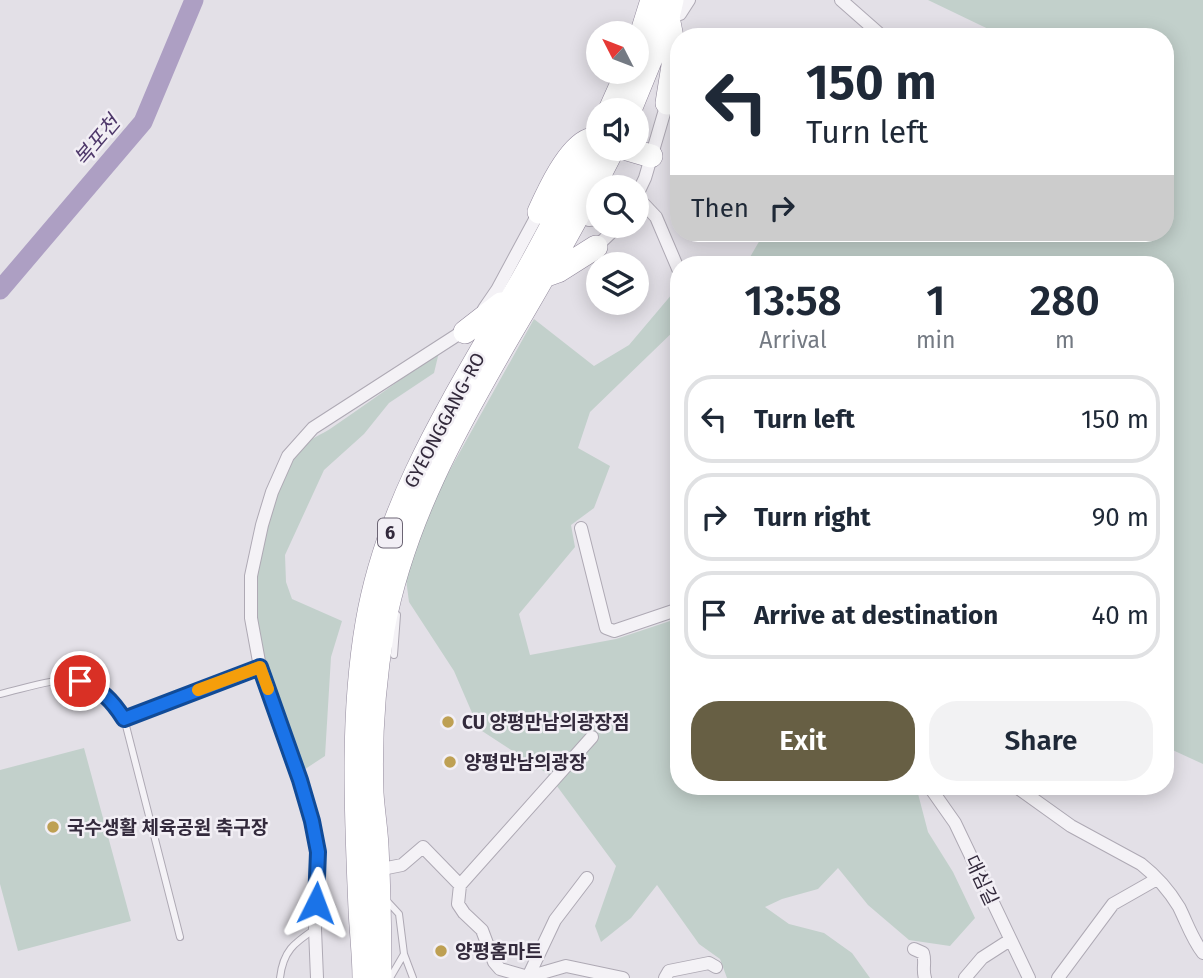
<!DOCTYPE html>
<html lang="en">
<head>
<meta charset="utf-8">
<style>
  body { margin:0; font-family:"Fira Sans","Noto Sans KR",sans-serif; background:#f2f2f3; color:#1f2937; height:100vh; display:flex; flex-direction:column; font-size:26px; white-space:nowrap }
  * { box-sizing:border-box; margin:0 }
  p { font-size:23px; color:#747a83 }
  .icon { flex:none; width:38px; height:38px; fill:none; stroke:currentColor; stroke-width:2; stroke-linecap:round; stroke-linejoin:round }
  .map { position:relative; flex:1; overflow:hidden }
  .sheet { position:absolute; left:670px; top:256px; width:504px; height:539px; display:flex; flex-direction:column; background:#fff; border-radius:28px; box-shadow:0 4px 18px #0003 }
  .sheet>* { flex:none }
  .top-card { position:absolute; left:670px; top:28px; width:504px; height:214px; border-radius:28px; box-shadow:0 4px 18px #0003; background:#fff; color:#1f2937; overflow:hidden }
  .needle { width:46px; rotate:312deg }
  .controls { position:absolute; left:586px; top:21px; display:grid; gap:14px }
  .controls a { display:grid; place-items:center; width:63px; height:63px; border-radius:50%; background:#fff; box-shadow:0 4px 18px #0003; font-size:35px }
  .pin { position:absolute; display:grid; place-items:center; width:60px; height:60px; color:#fff; margin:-30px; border:4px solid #fff; border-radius:50%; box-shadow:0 2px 7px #0007 }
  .me { position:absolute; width:77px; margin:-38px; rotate:3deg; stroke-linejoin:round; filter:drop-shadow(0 0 5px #0008) }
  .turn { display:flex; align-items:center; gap:24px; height:147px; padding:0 21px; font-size:32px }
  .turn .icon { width:91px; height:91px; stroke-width:2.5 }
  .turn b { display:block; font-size:49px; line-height:60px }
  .then { display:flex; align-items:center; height:66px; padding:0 21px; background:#0003; gap:14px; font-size:26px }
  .eta { display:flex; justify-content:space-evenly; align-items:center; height:119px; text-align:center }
  .eta b { font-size:42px; font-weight:600; line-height:49px }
  .button { display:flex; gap:14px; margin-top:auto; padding:14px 21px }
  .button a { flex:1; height:80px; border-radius:28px; background:#675f44; color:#fff; font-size:28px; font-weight:600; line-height:80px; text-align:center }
  .button a+a { background:#f2f2f3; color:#1f2937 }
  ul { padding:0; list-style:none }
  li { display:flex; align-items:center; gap:21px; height:88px; margin:0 14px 10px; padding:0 7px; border:4px solid #e0e1e3; border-radius:28px }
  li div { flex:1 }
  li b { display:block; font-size:26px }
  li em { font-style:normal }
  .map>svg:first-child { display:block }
  .green { fill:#c2d0cb }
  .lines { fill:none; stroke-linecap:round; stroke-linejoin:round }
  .river { stroke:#ad9fc3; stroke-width:19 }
  .lane-casing { stroke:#aea9b4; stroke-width:8 }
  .street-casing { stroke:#aea9b4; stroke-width:14 }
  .highway-casing { stroke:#92899c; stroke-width:24 }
  .lane { stroke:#f4f2f6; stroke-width:6 }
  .street { stroke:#f4f2f6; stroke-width:12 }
  .highway { stroke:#fff; stroke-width:23 }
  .route-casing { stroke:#114b97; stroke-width:18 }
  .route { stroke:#1a73e8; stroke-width:12 }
  .slow { stroke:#f59e0b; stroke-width:12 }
  .poi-dot { fill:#bea053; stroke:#f2eff5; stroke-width:2.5 }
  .labels { text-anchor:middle; stroke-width:5; stroke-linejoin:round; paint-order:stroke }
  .shield { fill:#f2eff5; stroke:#6c6574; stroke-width:2 }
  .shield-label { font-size:18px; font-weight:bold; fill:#332a3c }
  .street-label { font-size:19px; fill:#332a3c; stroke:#f2eff5 }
  .poi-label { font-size:19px; font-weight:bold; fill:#332a3c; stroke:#f2eff5; text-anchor:start }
  .water-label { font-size:21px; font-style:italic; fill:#4f396b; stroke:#f2eff5 }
</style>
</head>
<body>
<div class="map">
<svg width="1203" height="978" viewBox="0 0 1203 978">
  <rect width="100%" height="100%" fill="#e3e0e7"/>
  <path class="green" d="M 928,0 L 1203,0 L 1203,764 L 1166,747 L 1166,264 L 746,264 L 764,233 L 1148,235 L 1148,233 L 1166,233 L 1166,37 L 1005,37 Z
    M 678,287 L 679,326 L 590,412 L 578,448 L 610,466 L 594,508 L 571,525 L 575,547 L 519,614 L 530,655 L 616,639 L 679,618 L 679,786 L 916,786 L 928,832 L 953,872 L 975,918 L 950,946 L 909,940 L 868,905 L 838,868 L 818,889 L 782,899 L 765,907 L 789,924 L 824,933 L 852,953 L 870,978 L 727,978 L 720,959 L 699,944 L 657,885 L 631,918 L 601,942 L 595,926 L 616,866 L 548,774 L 479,729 L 454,671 L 409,602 L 406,579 L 432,502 L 534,319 L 594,366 L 629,345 Z
    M 439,352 L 434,373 L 389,403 L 364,434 L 324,470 L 285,555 L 286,582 L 292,599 L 342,621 L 331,657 L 325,756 L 293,777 C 265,677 236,598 275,496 C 280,484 283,467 291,456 C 300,443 317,437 330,429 C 367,404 402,378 439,352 Z
    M 84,748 L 131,921 L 18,951 L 0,884 L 0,770 Z"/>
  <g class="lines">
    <path class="river" d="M 0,290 L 143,122 L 194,0"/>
    <defs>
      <path id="lane" d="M 394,655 L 397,615
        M 0,694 C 55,681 87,663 124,718
        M 387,901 L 399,914 L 404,954 L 390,978
        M 180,937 L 124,718 L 260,667
        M 404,954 L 413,978
        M 280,978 C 283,951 294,943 315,929"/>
      <path id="street" d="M 841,0 L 883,37
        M 668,17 L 680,14 L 689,0
        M 637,195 L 645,178 L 667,103 L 679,101
        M 637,197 L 656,217 L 679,271
        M 589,220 L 598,219
        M 596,247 L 618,226
        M 484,309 L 497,290 L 539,212 L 541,214
        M 581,528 L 606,628 L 614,631 L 679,609
        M 929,786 L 955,823 L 1029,978
        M 1015,786 L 1071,826 L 1141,864 C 1155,875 1170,892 1179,907 C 1187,923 1192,939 1203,953
        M 377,870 L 402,865 L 423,847 L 460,885 L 458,904 L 464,913 L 482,930 L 494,962 L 500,969 L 528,977 L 566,966 L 623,978
        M 460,885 L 592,737
        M 914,949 L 923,953 C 926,962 922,969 925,978
        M 528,977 L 555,920 L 587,878
        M 317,978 L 315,929 L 318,852 L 300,780 L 260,667 L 251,618 L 251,576 L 262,525 L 272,492 L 288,456 L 313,428 L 468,328
        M 665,978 L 669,971 L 709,963 L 716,967
        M 965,978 L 982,958 L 1010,940
        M 1058,978 L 1113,904 L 1157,879"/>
      <path id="highway" d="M 637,48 L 652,0
        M 667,103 L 675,53 L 668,17
        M 610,110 L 627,72
        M 630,110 L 668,17 L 672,0
        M 627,149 L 651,156
        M 539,212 C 548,192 568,148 589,140
        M 544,276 L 558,271 L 596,247
        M 465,332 L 501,304
        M 364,978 C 364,955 361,932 360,909 C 356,814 351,717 367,623 C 388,500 455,398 516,291 C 545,241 571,188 598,137
        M 380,978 C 380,934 379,889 377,846 C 376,828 373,810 372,793 C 370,739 374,682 383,629 C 403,521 456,427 510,334 C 546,273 581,212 613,149"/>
    </defs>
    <use href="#lane" class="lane-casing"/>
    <use href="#street" class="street-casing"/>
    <use href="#highway" class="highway-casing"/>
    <use href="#lane" class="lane"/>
    <use href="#street" class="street"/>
    <use href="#highway" class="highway"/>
  </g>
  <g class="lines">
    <defs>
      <path id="route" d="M 80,681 C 101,689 112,700 124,719 L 260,667 L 300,780 L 312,821 L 318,852 L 316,903"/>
    </defs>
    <use href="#route" class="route-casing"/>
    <use href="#route" class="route"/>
    <path class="slow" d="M 198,690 L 260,667 L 268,689"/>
  </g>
  <g class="poi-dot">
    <circle cx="448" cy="722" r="7"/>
    <circle cx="450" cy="762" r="7"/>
    <circle cx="53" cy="827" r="7"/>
    <circle cx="441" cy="951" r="7"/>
  </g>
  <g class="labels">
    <rect class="shield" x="378" y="518.5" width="24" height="29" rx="5"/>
    <g class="shield-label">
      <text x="390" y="539">6</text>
    </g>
    <g class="street-label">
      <text transform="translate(444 420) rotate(-62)" y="7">GYEONGGANG-RO</text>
      <text transform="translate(982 880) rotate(65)" y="7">대심길</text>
    </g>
    <g class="poi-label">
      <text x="462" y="729">CU 양평만남의광장점</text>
      <text x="464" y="769">양평만남의광장</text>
      <text x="67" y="834">국수생활 체육공원 축구장</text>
      <text x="455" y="958">양평홈마트</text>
    </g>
    <g class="water-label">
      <text transform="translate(97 141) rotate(-50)" y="7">복포천</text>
    </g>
  </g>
</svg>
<div class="controls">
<a><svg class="needle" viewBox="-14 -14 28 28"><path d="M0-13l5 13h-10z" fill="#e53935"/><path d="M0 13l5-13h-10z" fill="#747a83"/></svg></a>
<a><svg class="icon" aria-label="sound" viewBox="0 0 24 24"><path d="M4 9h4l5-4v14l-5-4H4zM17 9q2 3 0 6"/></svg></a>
<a><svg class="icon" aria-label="search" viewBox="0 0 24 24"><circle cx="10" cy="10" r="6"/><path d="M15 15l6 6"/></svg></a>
<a><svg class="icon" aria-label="layers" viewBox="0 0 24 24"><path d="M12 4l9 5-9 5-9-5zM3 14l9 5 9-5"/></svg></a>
</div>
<div class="pin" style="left:80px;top:681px;background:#d93025"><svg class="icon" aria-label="arrive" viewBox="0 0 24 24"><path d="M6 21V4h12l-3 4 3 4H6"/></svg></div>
<svg class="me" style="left:316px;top:903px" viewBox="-20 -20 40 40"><path d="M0-17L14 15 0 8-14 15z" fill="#1a73e8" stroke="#fff" stroke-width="4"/></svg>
<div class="top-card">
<div class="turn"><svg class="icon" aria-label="left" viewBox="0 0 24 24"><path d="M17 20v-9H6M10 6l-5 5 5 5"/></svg><div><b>150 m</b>Turn left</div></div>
<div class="then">Then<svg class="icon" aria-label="right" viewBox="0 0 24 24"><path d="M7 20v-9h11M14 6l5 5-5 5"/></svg></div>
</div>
<section class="sheet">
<div class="eta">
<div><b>13:58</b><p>Arrival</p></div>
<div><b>1</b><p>min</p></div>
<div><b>280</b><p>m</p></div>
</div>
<ul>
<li><svg class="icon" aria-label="left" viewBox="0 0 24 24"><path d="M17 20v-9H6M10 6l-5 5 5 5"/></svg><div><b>Turn left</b></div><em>150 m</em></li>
<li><svg class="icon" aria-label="right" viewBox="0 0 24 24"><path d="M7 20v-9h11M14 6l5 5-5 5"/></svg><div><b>Turn right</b></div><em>90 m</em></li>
<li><svg class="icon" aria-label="arrive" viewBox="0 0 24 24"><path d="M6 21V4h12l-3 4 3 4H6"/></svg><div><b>Arrive at destination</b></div><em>40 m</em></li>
</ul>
<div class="button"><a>Exit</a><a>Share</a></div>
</section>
</div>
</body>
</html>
